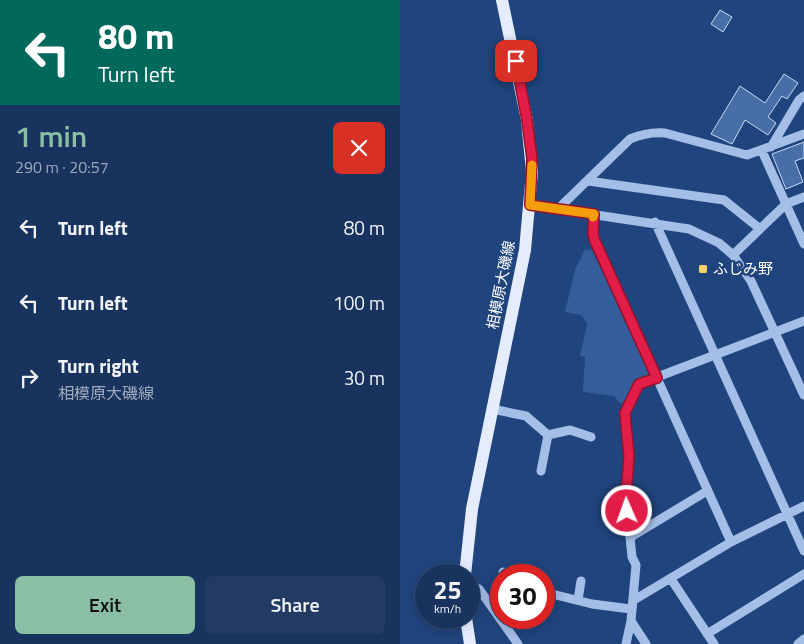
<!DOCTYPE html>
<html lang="en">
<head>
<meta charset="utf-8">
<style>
  body { margin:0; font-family:"Titillium Web","Noto Sans JP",sans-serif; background:#213b64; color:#f1f3f6; height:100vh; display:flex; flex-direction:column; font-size:19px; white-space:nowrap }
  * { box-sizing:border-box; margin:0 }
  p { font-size:16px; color:#9faabc }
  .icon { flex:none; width:28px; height:28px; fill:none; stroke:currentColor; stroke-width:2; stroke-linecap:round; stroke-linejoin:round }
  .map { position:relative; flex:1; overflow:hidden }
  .sheet { display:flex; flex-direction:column; background:#18335e; width:400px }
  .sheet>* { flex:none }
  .top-card { background:#00695c; color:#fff; overflow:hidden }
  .speed { position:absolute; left:15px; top:564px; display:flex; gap:10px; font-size:25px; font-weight:700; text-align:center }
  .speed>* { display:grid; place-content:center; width:65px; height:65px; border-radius:50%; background:#18335e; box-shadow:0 2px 12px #0003,0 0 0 1px #364e73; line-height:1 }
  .speed small { font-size:12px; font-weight:400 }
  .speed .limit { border:8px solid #d22; background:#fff; color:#111 }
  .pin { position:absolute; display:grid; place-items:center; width:42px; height:42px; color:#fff; margin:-21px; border-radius:10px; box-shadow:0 2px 8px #0006 }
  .me { position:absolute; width:55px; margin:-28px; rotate:358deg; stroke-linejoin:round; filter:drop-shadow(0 0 4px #0008) }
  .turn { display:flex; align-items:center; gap:18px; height:105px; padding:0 15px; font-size:22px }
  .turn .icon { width:65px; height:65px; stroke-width:2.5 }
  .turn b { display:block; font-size:35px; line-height:42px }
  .round { display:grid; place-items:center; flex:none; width:52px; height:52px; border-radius:8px; background:#213b64 }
  .head { display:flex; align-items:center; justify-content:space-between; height:85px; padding:0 15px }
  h1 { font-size:30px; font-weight:600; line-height:38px; color:#8abfa5 }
  .primary-button { display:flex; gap:10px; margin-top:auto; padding:10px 15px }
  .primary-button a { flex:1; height:58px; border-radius:8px; background:#8abfa5; color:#111; font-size:20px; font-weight:600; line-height:58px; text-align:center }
  .primary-button a+a { background:#213b64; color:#f1f3f6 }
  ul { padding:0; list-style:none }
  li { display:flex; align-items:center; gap:15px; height:75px; padding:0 15px }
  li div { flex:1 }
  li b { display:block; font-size:19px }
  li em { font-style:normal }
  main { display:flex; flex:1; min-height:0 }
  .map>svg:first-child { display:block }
  .green { fill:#335d9b }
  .building { fill:#486ea7; stroke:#c7d9f5 }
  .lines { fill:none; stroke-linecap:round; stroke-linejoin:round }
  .minor { stroke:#a3bee7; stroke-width:9 }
  .major { stroke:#e5edfd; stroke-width:12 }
  .route-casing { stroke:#92132f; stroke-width:12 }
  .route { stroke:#e11d48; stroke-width:9 }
  .slow { stroke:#f59e0b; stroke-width:9 }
  .poi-dot { fill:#f4d263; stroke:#20447d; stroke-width:2 }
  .labels { text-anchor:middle; stroke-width:5; stroke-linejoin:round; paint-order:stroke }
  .poi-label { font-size:15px; fill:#fff; stroke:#20447d; text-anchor:start }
  .street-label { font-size:15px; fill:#fff; stroke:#20447d }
</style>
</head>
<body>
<main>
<section class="sheet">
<div class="top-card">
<div class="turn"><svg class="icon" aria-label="left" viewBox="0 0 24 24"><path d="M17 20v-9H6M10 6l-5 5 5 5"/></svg><div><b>80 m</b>Turn left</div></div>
</div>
<div class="head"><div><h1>1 min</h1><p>290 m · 20:57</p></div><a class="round" style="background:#d93025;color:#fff"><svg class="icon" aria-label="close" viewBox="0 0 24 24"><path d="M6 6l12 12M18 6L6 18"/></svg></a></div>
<ul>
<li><svg class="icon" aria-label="left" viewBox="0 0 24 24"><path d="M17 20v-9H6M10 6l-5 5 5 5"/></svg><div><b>Turn left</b></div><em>80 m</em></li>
<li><svg class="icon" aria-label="left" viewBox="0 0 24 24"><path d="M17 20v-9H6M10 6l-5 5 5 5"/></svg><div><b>Turn left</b></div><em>100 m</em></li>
<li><svg class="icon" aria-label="right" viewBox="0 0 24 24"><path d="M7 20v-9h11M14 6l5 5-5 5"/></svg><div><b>Turn right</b><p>相模原大磯線</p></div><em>30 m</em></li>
</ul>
<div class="primary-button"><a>Exit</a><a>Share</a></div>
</section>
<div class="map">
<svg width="404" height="644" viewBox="0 0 404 644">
  <rect width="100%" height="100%" fill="#20447d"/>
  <path class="green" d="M 185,249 L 192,250 L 250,375 C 246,382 238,382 233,387 C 228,392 228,399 221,404 L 214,396 L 183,392 L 185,357 L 180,356 L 187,324 L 181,315 L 165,312 L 175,270 Z"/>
  <path class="building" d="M 320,10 L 332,17 L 323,32 L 311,24 Z
    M 384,74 L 398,83 L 387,99 L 382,96 L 368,117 L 376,123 L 368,135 L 345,120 L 332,144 L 311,134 L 340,86 L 365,103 Z
    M 404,142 L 404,158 L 395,161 L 403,182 L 386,189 L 372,154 Z"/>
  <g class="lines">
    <path class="minor" d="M 371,147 L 399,100 L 404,96
      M 362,151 L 404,244
      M 188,181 L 324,200 L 359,228
      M 130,205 L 289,229 L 319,243 L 333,255 L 351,281 L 404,395
      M 158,209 L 230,139 C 242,134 252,132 265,133 L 347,155 L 404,134
      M 194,214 L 193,234 L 195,241 L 331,542
      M 255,222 L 404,551
      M 333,255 L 386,204 L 404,197
      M 92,409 L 126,416 L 148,435 L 141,471
      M 148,435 L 170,430 L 191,437
      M 231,537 L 307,491
      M 103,572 L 108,575
      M 271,579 L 314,644
      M 69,587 L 79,589 L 118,644
      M 144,592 L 192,604 L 231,609
      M 178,600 L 181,581
      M 234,600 L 331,542 L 404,506
      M 231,621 L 246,644
      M 307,634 L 404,574
      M 226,644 L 231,621 L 236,565 L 232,557 L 226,498 L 229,456 L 225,413 L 239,384 L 404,321
      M 398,644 L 404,639"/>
    <path class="major" d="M 65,575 L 72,509 L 125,250 L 132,172 L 127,120 L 102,0
      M 66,618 L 70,644"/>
  </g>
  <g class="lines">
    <defs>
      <path id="route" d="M 116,61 L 127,120 L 132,158 L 130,205 L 194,214 L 193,234 L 195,241 L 257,378 L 239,384 L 225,413 L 229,456 L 226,498 L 227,511"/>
    </defs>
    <use href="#route" class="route-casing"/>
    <use href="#route" class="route"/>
    <path class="slow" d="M 132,165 L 130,205 L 194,214 L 193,217"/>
  </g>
  <rect class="poi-dot" x="298" y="264" width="10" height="10" rx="2.5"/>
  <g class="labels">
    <g class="poi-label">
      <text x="313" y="274">ふじみ野</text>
    </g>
    <g class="street-label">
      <text transform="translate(101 285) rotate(-79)" y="5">相模原大磯線</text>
    </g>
  </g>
</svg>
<div class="speed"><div>25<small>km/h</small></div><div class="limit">30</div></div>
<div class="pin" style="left:116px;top:61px;background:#d93025"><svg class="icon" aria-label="arrive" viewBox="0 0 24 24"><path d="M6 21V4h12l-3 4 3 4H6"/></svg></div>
<svg class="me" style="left:227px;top:511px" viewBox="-20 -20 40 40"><circle r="17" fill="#e11d48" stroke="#fff" stroke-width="3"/><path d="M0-11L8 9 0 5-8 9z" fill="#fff"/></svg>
</div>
</main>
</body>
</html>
